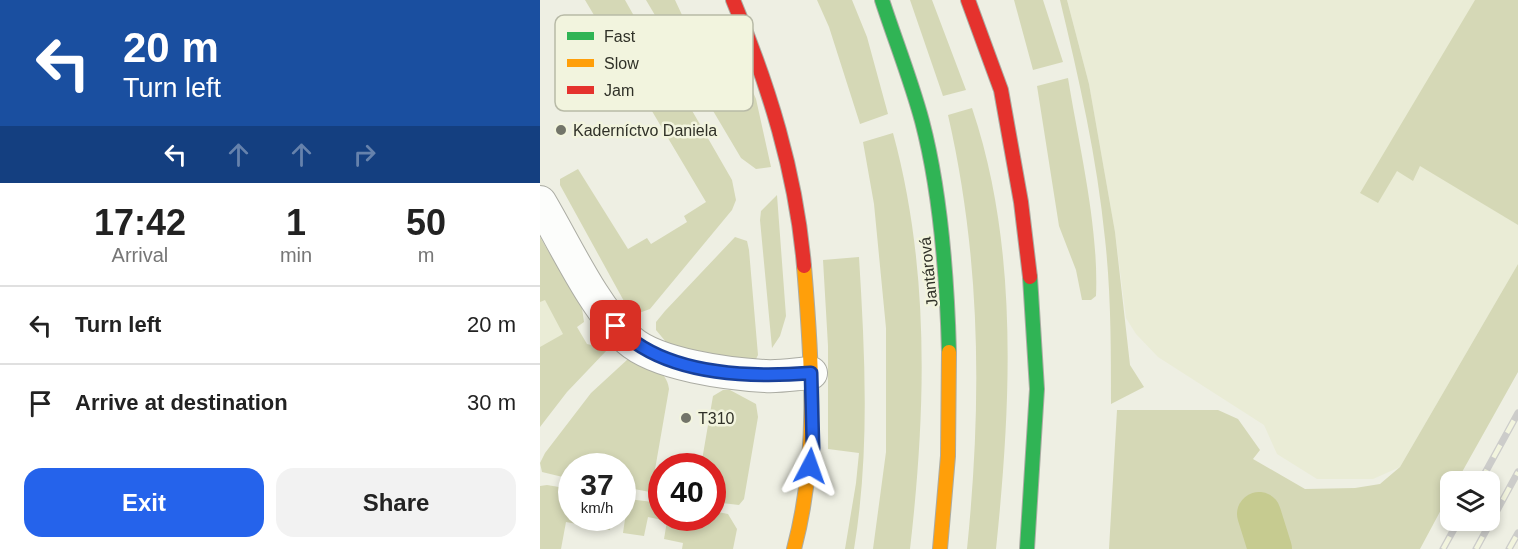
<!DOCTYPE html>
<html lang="en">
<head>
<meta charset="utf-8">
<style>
  body { margin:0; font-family:Helvetica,sans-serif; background:#f2f2f2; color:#222; height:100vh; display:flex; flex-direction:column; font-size:22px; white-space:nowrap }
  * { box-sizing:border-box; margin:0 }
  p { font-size:20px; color:#767676 }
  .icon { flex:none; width:33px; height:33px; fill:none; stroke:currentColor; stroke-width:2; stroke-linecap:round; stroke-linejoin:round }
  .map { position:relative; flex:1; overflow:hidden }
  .sheet { display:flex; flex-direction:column; background:#fff; width:540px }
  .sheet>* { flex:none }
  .hud { background:#1a4fa0; color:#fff; overflow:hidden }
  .controls { position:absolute; left:900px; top:471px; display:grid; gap:12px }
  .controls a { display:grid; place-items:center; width:60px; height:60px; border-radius:12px; background:#fff; box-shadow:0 3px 9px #0003; font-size:30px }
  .speed { position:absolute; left:18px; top:453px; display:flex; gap:12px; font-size:30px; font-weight:700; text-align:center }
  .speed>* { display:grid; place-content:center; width:78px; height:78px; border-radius:50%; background:#fff; box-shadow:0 3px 9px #0003; line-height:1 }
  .speed small { font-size:15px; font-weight:400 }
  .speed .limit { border:9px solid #d22; background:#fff; color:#111 }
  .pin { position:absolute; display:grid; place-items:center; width:51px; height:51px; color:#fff; margin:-26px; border-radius:12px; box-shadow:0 3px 9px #0006 }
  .me { position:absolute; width:66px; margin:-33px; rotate:4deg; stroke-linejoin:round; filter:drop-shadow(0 0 4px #0008) }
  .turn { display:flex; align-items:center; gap:21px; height:126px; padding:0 24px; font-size:27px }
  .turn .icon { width:78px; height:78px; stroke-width:2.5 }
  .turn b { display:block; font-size:42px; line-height:51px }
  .lanes { display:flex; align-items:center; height:57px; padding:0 24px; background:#0003; justify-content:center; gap:30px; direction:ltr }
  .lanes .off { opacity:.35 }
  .eta { display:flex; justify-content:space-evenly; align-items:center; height:102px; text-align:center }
  .eta b { font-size:36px; font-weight:800; line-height:42px }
  .button { display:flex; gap:12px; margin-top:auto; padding:12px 24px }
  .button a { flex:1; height:69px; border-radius:18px; background:#2563eb; color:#fff; font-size:24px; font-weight:800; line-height:69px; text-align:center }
  .button a+a { background:#f2f2f2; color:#222 }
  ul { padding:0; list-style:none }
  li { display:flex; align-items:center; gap:18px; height:78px; padding:0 24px; border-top:2px solid #e0e0e0 }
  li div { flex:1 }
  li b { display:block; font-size:22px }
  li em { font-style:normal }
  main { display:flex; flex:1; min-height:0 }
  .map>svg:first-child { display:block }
  .built { fill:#eaecd6 }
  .green { fill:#d5d8b6 }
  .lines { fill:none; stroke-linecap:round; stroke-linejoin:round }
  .canal { stroke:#c6cb90; stroke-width:44 }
  .street-casing { stroke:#abaca3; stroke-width:34 }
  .fast-casing { stroke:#abaca3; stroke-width:16 }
  .slow-casing { stroke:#abaca3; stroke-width:16 }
  .jam-casing { stroke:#abaca3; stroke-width:16 }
  .street { stroke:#fcfdfb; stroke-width:32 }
  .fast { stroke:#30b455; stroke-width:14 }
  .slow { stroke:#ff9f0a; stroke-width:14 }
  .jam { stroke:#e5322d; stroke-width:14 }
  .rail-casing { stroke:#ccccca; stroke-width:7 }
  .rail { stroke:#f2f4de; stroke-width:4.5; stroke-dasharray:14; stroke-linecap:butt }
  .route-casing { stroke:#184099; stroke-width:15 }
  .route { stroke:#2563eb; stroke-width:10 }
  .poi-dot { fill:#727469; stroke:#f2f4de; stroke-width:2 }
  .labels { text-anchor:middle; stroke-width:5; stroke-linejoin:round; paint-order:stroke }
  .poi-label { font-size:16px; fill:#303128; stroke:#f2f4de; text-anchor:start }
  .street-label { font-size:16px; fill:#303128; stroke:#f2f4de }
  .key { fill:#f2f4de; stroke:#b8baa7; stroke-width:1.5 }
  .key-label { font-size:16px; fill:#303128 }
</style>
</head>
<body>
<main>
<section class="sheet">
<div class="hud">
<div class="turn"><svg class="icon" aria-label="left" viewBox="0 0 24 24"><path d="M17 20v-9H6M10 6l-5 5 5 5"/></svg><div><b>20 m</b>Turn left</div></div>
<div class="lanes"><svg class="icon" aria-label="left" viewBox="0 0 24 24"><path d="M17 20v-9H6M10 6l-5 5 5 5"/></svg><svg class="icon off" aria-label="ahead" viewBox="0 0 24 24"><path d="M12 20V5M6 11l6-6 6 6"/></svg><svg class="icon off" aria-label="ahead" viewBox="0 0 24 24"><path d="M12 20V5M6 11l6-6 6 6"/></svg><svg class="icon off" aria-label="right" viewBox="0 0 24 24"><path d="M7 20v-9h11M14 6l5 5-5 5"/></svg></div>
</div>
<div class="eta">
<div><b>17:42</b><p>Arrival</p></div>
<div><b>1</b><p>min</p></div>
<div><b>50</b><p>m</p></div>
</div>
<ul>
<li><svg class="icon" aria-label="left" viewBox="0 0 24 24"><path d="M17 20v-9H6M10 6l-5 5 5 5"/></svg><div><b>Turn left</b></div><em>20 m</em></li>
<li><svg class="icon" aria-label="arrive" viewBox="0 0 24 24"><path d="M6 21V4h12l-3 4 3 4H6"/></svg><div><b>Arrive at destination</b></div><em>30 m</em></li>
</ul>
<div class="button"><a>Exit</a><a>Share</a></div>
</section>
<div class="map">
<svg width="978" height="549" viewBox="0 0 978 549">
  <rect width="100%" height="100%" fill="#eeefe3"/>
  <path class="built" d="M 527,0 L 962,0 L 880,165 L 978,225 L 978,264 L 860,467 L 833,479 L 777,479 L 737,454 L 724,425 L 618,357 L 596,334 L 586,318 L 575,232 L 549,84 Z
    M 0,265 L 37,327 L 0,393 Z"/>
  <path class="green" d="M 45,0 L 85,0 L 121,64 L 119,72 L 95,84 Z
    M 106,0 L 135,0 L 157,47 L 143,53 L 135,49 Z
    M 277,0 L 312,0 L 327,37 L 348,114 L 320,124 L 289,27 Z
    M 370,0 L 392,0 L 426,90 L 403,96 Z
    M 474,0 L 503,0 L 523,62 L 493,70 Z
    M 520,0 L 527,0 L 549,84 L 575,232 L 590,365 L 604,387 L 571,404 C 571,349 571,293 565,239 C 557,158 539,79 520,0 Z
    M 935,0 L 978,0 L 978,225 L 880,166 L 873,181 L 857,171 L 838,203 L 820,193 Z
    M 161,58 L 174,85 L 205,74 L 216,99 L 231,167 L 216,169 L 201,158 L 153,77 L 152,67 Z
    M 528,78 C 539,146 559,227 556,296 L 551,300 L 542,300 L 536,270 L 519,226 L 497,86 Z
    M 127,84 L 139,88 L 192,180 L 196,200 L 192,210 L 110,309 L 96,314 L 85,303 L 20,185 L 20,179 L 38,169 L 88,249 L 107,238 L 111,244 L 147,222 L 144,216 L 166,202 L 103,96 Z
    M 432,108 C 479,247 471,404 456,549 L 427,549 C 442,402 441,259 408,115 Z
    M 353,133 C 390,269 386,410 370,549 L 333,549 L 346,452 L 346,328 L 334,204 L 323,142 Z
    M 237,195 L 246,316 L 240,336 L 232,348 L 220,220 L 221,211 Z
    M 0,237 L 42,308 L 44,322 L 37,327 L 47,344 L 68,349 L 27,392 L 0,427 L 0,347 L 23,334 L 5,300 L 0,302 Z
    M 195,237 L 207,241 L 209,250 L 218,355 L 214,363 L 182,365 L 126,342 L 116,330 L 116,322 L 125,311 Z
    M 319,257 C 325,355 330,452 314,549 L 305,549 L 316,483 L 319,453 L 288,449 L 288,346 L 283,260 Z
    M 978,264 L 978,372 L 917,481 L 910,482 L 910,493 L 880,549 L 569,549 L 577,410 L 678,410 L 698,419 L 720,450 L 713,459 L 765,489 L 815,488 L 840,484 L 860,467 Z
    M 88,359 C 105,365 127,368 129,389 L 113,481 L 121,482 L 121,494 L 83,487 L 82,466 L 32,466 L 31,479 L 2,472 L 0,463 L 5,453 L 51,393 Z
    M 183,390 L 190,390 L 216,404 L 218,417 L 204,499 L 199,505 L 173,502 L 172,466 L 161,466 L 173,396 Z
    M 7,485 L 31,489 L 32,518 L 72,518 L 70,530 L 26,522 L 21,549 L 0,549 L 0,486 Z
    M 88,499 L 121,503 L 122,518 L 172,518 L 173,511 L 188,514 L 197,529 L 193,549 L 142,549 L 143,543 L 124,539 L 127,521 L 108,517 L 104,536 L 83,533 Z"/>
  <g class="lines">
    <path class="canal" d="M 719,514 L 730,549"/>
    <defs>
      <path id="street" d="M 0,202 C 25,244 54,308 89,340 C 117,365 189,374 225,376 C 240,377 256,374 271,373"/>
      <path id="fast" d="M 342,0 C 355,40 371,80 382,121 C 401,193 407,278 409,352
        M 487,549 L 497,389 L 490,277"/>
      <path id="slow" d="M 254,549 C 279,455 272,362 264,266
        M 400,549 L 408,456 L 409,352"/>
      <path id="jam" d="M 193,0 C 229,86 256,173 264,266
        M 428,0 L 461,90 L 481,202 L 490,277"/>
    </defs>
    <use href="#street" class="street-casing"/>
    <use href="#fast" class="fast-casing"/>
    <use href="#slow" class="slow-casing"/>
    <use href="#jam" class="jam-casing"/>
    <use href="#street" class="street"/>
    <use href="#fast" class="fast"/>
    <use href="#slow" class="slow"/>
    <use href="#jam" class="jam"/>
    <defs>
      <path id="rail" d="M 940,482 L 978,413
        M 903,549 L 919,520
        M 936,549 L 978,472
        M 969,549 L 978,533"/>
    </defs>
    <use href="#rail" class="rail-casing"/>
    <use href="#rail" class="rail"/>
  </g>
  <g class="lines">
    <defs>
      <path id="route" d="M 76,326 C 122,375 207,378 271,373 L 273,448 L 270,466"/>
    </defs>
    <use href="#route" class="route-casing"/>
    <use href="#route" class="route"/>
  </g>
  <g class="poi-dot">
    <circle cx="21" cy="130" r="6"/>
    <circle cx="146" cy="418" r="6"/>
  </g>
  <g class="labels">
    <g class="poi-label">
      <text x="33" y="136">Kaderníctvo Daniela</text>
      <text x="158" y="424">T310</text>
    </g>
    <g class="street-label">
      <text transform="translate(388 272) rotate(-96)" y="6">Jantárová</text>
    </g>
  </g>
  <rect x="15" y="15" width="198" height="96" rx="9" class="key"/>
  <rect x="27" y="32" width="27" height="8" fill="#30b455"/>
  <rect x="27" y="59" width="27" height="8" fill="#ff9f0a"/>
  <rect x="27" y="86" width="27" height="8" fill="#e5322d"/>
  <g class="key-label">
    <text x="64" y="42">Fast</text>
    <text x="64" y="69">Slow</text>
    <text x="64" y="96">Jam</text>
  </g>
</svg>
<div class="controls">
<a><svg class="icon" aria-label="layers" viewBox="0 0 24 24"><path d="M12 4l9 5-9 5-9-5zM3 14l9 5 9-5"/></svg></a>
</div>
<div class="speed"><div>37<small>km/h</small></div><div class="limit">40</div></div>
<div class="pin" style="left:76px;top:326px;background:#d93025"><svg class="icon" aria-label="arrive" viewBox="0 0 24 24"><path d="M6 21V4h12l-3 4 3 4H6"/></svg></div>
<svg class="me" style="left:270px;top:466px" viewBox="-20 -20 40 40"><path d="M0-17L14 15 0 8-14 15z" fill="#2563eb" stroke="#fff" stroke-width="4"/></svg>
</div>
</main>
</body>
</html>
